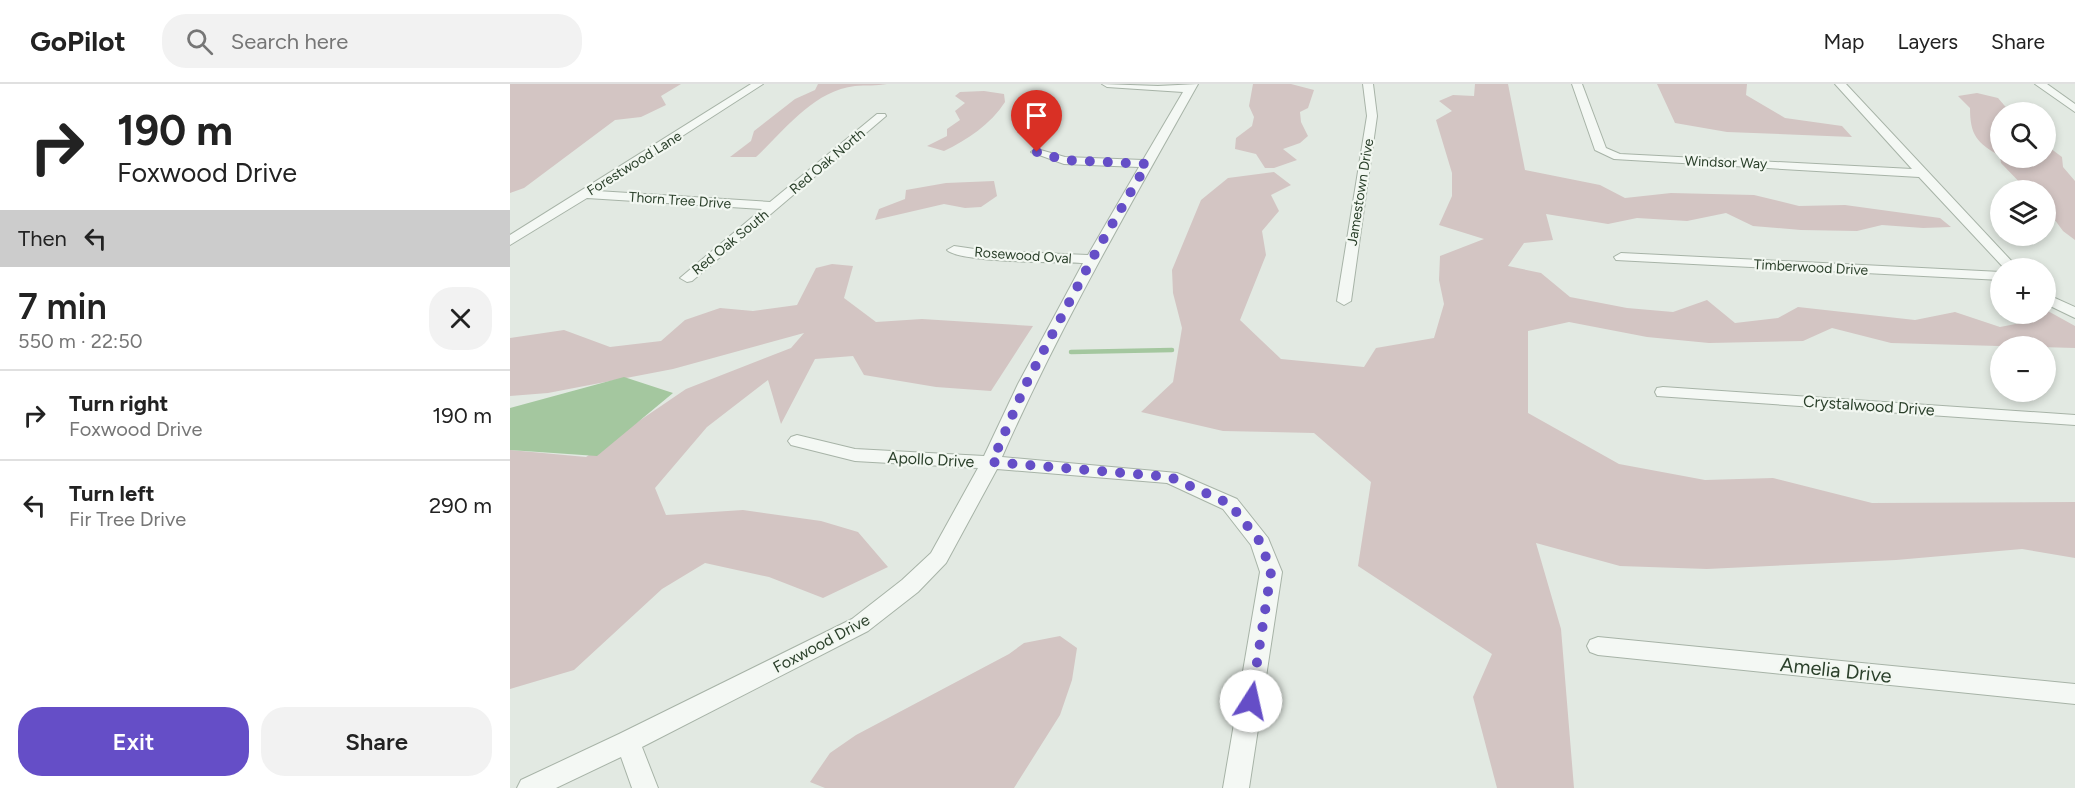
<!DOCTYPE html>
<html lang="en">
<head>
<meta charset="utf-8">
<style>
  body { margin:0; font-family:Figtree,sans-serif; background:#f2f2f2; color:#222; height:100vh; display:flex; flex-direction:column; font-size:22px; white-space:nowrap }
  * { box-sizing:border-box; margin:0 }
  p { font-size:20px; color:#767676 }
  .icon { flex:none; width:33px; height:33px; fill:none; stroke:currentColor; stroke-width:2; stroke-linecap:round; stroke-linejoin:round }
  .map { position:relative; flex:1; overflow:hidden }
  .drawer { display:flex; flex-direction:column; background:#fff; width:510px }
  .drawer>* { flex:none }
  .hud { background:#fff; color:#222; overflow:hidden }
  .tools { position:absolute; left:1480px; top:18px; display:grid; gap:12px }
  .tools a { display:grid; place-items:center; width:66px; height:66px; border-radius:50%; background:#fff; box-shadow:0 3px 9px #0003; font-size:30px }
  .pin { position:absolute; display:grid; place-items:center; width:51px; height:51px; color:#fff; margin:-62px -26px; border-radius:50% 50% 50% 0; rotate:-45deg; box-shadow:0 0 6px #0007 }
  .pin .icon { rotate:45deg }
  .me { position:absolute; width:66px; margin:-33px; rotate:10deg; stroke-linejoin:round; filter:drop-shadow(0 0 4px #0008) }
  .turn { display:flex; align-items:center; gap:21px; height:126px; padding:0 18px; font-size:27px }
  .turn .icon { width:78px; height:78px; stroke-width:2.5 }
  .turn b { display:block; font-size:42px; line-height:51px }
  .then { display:flex; align-items:center; height:57px; padding:0 18px; background:#0003; gap:12px; font-size:22px }
  .round { display:grid; place-items:center; flex:none; width:63px; height:63px; border-radius:24px; background:#f2f2f2 }
  .summary { display:flex; align-items:center; justify-content:space-between; height:102px; padding:0 18px }
  h1 { font-size:36px; font-weight:600; line-height:45px }
  .primary-button { display:flex; gap:12px; margin-top:auto; padding:12px 18px }
  .primary-button a { flex:1; height:69px; border-radius:24px; background:#654ec7; color:#fff; font-size:24px; font-weight:600; line-height:69px; text-align:center }
  .primary-button a+a { background:#f2f2f2; color:#222 }
  ul { padding:0; list-style:none }
  li { display:flex; align-items:center; gap:18px; height:90px; padding:0 18px; border-top:2px solid #e0e0e0 }
  li div { flex:1 }
  li b { display:block; font-size:22px }
  li em { font-style:normal }
  header { display:flex; align-items:center; gap:36px; box-sizing:border-box; height:84px; padding:0 30px; background:#fff; border-bottom:2px solid #e0e0e0 }
  header strong { font-size:28px }
  nav { display:flex; gap:33px; margin-inline-start:auto; font-size:21px }
  .search { width:420px; height:54px; background:#f2f2f2; display:flex; align-items:center; gap:15px; box-sizing:border-box; padding:0 21px; border-radius:24px; color:#767676; font-size:22px }
  main { display:flex; flex:1; min-height:0 }
  .map>svg:first-child { display:block }
  .green { fill:#d3c5c3 }
  .water { fill:#a4c79f }
  .lines { fill:none; stroke-linecap:round; stroke-linejoin:round }
  .stream { stroke:#a4c79f; stroke-width:4.5 }
  .minor-casing { stroke:#a7b3a7; stroke-width:2 }
  .minor { fill:#f4f8f4; fill-rule:evenodd }
  .route { stroke:#654ec7; stroke-width:10; stroke-dasharray:0 18 }
  .labels { text-anchor:middle; stroke-width:4.5; stroke-linejoin:round; paint-order:stroke }
  .far-street-label { font-size:14px; fill:#2b402b; stroke:#f2f7f1 }
  .street-label { font-size:16px; fill:#2b402b; stroke:#f2f7f1 }
  .near-street-label { font-size:20px; fill:#2b402b; stroke:#f2f7f1 }
</style>
</head>
<body>
<header>
<strong>GoPilot</strong>
<div class="search"><svg class="icon" aria-label="search" viewBox="0 0 24 24"><circle cx="10" cy="10" r="6"/><path d="M15 15l6 6"/></svg>Search here</div>
<nav><a>Map</a><a>Layers</a><a>Share</a></nav>
</header>
<main>
<section class="drawer">
<div class="hud">
<div class="turn"><svg class="icon" aria-label="right" viewBox="0 0 24 24"><path d="M7 20v-9h11M14 6l5 5-5 5"/></svg><div><b>190 m</b>Foxwood Drive</div></div>
<div class="then">Then<svg class="icon" aria-label="left" viewBox="0 0 24 24"><path d="M17 20v-9H6M10 6l-5 5 5 5"/></svg></div>
</div>
<div class="summary"><div><h1>7 min</h1><p>550 m · 22:50</p></div><a class="round"><svg class="icon" aria-label="close" viewBox="0 0 24 24"><path d="M6 6l12 12M18 6L6 18"/></svg></a></div>
<ul>
<li><svg class="icon" aria-label="right" viewBox="0 0 24 24"><path d="M7 20v-9h11M14 6l5 5-5 5"/></svg><div><b>Turn right</b><p>Foxwood Drive</p></div><em>190 m</em></li>
<li><svg class="icon" aria-label="left" viewBox="0 0 24 24"><path d="M17 20v-9H6M10 6l-5 5 5 5"/></svg><div><b>Turn left</b><p>Fir Tree Drive</p></div><em>290 m</em></li>
</ul>
<div class="primary-button"><a>Exit</a><a>Share</a></div>
</section>
<div class="map">
<svg width="1565" height="704" viewBox="0 0 1565 704">
  <rect width="100%" height="100%" fill="#e2e9e2"/>
  <path class="green" d="M 0,0 L 171,0 L 151,12 L 156,21 L 131,33 L 105,36 L 14,104 L 0,109 Z
    M 308,0 L 377,0 C 366,2 356,1 345,2 C 303,7 275,46 246,73 L 220,73 L 241,57 L 244,47 L 285,15 L 305,6 Z
    M 743,0 L 781,0 L 804,6 L 798,24 L 790,28 L 791,38 L 798,52 L 790,59 L 773,65 L 787,76 L 764,84 L 755,84 L 746,70 L 725,65 L 726,54 L 742,42 L 744,33 L 739,22 Z
    M 965,0 L 998,0 L 1015,86 L 1090,101 L 1115,114 L 1161,109 L 1244,111 L 1289,122 L 1335,121 L 1430,134 L 1441,143 L 1413,144 L 1372,141 L 1347,147 L 1291,146 L 1243,142 L 1216,129 L 1177,137 L 1127,134 L 1098,140 L 1036,130 L 1043,156 L 1014,159 L 998,182 L 1031,189 L 1060,213 L 1117,224 L 1163,228 L 1197,216 L 1225,239 L 1268,234 L 1288,223 L 1405,236 L 1445,228 L 1490,243 L 1516,238 L 1508,230 L 1536,230 L 1536,226 L 1565,242 L 1565,264 L 1381,259 L 1322,244 L 1293,257 L 1199,259 L 1137,253 L 1059,238 L 1018,247 L 1018,329 L 1109,380 L 1195,396 L 1263,394 L 1362,419 L 1565,418 L 1565,474 L 1512,465 L 1386,476 L 1197,485 L 1110,482 L 1026,459 L 1051,545 L 1064,704 L 987,704 L 963,613 L 982,570 L 848,482 L 861,398 L 804,349 L 713,347 L 631,328 L 663,298 L 672,244 L 663,209 L 662,186 L 691,116 L 718,94 L 764,88 L 781,101 L 761,111 L 769,127 L 752,147 L 756,171 L 730,236 L 771,275 L 854,283 L 866,264 L 924,254 L 934,220 L 929,196 L 930,172 L 974,155 L 929,141 L 942,112 L 942,89 L 926,36 L 942,27 L 929,17 L 943,11 L 964,12 Z
    M 1147,0 L 1237,0 L 1236,11 L 1275,34 L 1332,42 L 1342,53 L 1217,48 L 1165,39 Z
    M 474,7 L 494,10 L 495,18 C 481,40 457,56 434,67 L 417,62 L 437,52 L 437,45 L 450,36 L 445,27 L 455,19 L 445,12 L 450,8 Z
    M 1467,9 L 1488,14 L 1500,28 L 1491,28 L 1491,74 L 1536,74 L 1536,61 L 1552,73 L 1553,83 L 1565,97 L 1565,156 L 1553,147 L 1536,124 L 1536,106 L 1517,106 L 1491,79 L 1490,72 C 1467,59 1460,51 1460,24 L 1448,12 Z
    M 484,97 L 487,112 L 471,123 L 455,124 L 434,120 L 365,136 L 369,125 L 395,115 L 396,106 L 436,99 Z
    M 322,180 L 343,182 L 334,214 L 366,238 L 412,235 L 523,242 L 481,307 L 426,303 L 354,291 L 343,272 L 305,275 L 271,340 L 258,296 L 197,343 L 145,404 L 156,431 L 233,426 L 311,437 L 348,448 L 378,483 L 313,514 L 259,493 L 195,479 L 152,505 L 64,586 L 0,605 L 0,366 L 76,373 L 176,305 L 281,264 L 294,249 L 163,285 L 38,309 L 0,312 L 0,254 L 54,246 L 100,263 L 151,257 L 175,236 L 210,224 L 243,227 L 287,221 L 306,184 Z
    M 550,552 L 567,564 L 562,596 L 550,631 L 504,704 L 315,704 L 300,698 L 320,669 L 346,651 L 499,570 L 514,559 Z"/>
  <path class="water" d="M 114,293 L 163,309 L 87,372 L 0,366 L 0,324 Z"/>
  <g class="lines">
    <path class="stream" d="M 561,268 L 662,266"/>
    <defs>
      <path id="minor" d="M 241,0 L 253,0 L 87,107 L 260,118 L 367,30 L 375,30 L 376,32 L 182,197 L 177,198 L 170,194 L 252,125 L 77,114 L 0,161 L 0,151 Z
        M 592,0 L 648,2 L 688,0 C 619,123 549,244 492,373 L 667,389 L 727,415 L 758,454 L 772,488 L 739,704 L 713,704 L 750,488 L 741,461 L 713,425 L 657,399 L 487,385 L 436,479 L 408,508 L 358,547 L 132,663 L 148,704 L 122,704 L 111,673 L 46,704 L 7,704 L 11,696 L 109,650 L 342,535 L 392,496 L 421,469 L 468,384 L 345,377 L 281,361 L 278,357 L 281,353 L 287,351 L 345,365 L 474,372 L 508,300 L 573,179 C 550,178 450,179 437,166 L 444,162 L 478,167 L 578,171 L 629,83 L 554,80 L 521,68 L 527,65 L 555,73 L 633,76 L 673,8 L 597,3 Z
        M 853,0 L 863,0 L 867,32 L 841,217 L 834,221 L 827,217 L 857,32 Z
        M 1062,0 L 1072,0 L 1096,64 L 1110,70 L 1402,85 L 1325,0 L 1336,0 L 1508,184 L 1494,184 L 1409,93 L 1104,75 L 1085,66 Z
        M 1525,0 L 1537,0 L 1565,20 L 1565,28 Z
        M 1111,169 L 1491,188 L 1491,196 L 1106,176 L 1104,173 Z
        M 1536,210 L 1565,223 L 1565,234 L 1536,220 Z
        M 1153,303 L 1565,331 L 1565,341 L 1147,312 L 1145,308 L 1147,304 Z
        M 1088,553 L 1565,600 L 1565,620 L 1088,571 L 1080,568 L 1077,562 L 1080,556 Z"/>
    </defs>
    <use href="#minor" class="minor-casing"/>
    <use href="#minor" class="minor"/>
  </g>
  <g class="lines">
    <path class="route" d="M 527,68 L 554,76 L 637,80 L 582,175 L 516,300 L 482,378 L 660,393 L 720,420 L 751,459 L 761,488 L 741,617"/>
  </g>
  <g class="labels">
    <g class="far-street-label">
      <text transform="translate(317 77) rotate(-40)" y="5">Red Oak North</text>
      <text transform="translate(1216 78) rotate(2)" y="5">Windsor Way</text>
      <text transform="translate(124 79) rotate(-32)" y="5">Forestwood Lane</text>
      <text transform="translate(850 108) rotate(-81)" y="5">Jamestown Drive</text>
      <text transform="translate(170 116) rotate(4)" y="5">Thorn Tree Drive</text>
      <text transform="translate(220 158) rotate(-39)" y="5">Red Oak South</text>
      <text transform="translate(513 171) rotate(4)" y="5">Rosewood Oval</text>
      <text transform="translate(1301 183) rotate(3)" y="5">Timberwood Drive</text>
    </g>
    <g class="street-label">
      <text transform="translate(1359 321) rotate(4)" y="6">Crystalwood Drive</text>
      <text transform="translate(421 375) rotate(3)" y="6">Apollo Drive</text>
      <text transform="translate(311 559) rotate(-28)" y="6">Foxwood Drive</text>
    </g>
    <g class="near-street-label">
      <text transform="translate(1326 586) rotate(6)" y="7">Amelia Drive</text>
    </g>
  </g>
</svg>
<div class="tools">
<a><svg class="icon" aria-label="search" viewBox="0 0 24 24"><circle cx="10" cy="10" r="6"/><path d="M15 15l6 6"/></svg></a>
<a><svg class="icon" aria-label="layers" viewBox="0 0 24 24"><path d="M12 4l9 5-9 5-9-5zM3 14l9 5 9-5"/></svg></a>
<a>+</a>
<a>−</a>
</div>
<div class="pin" style="left:527px;top:68px;background:#d93025"><svg class="icon" aria-label="arrive" viewBox="0 0 24 24"><path d="M6 21V4h12l-3 4 3 4H6"/></svg></div>
<svg class="me" style="left:741px;top:617px" viewBox="-20 -20 40 40"><circle r="19" fill="#fff"/><path d="M0-13L10 11 0 6-10 11z" fill="#654ec7"/></svg>
</div>
</main>
</body>
</html>
